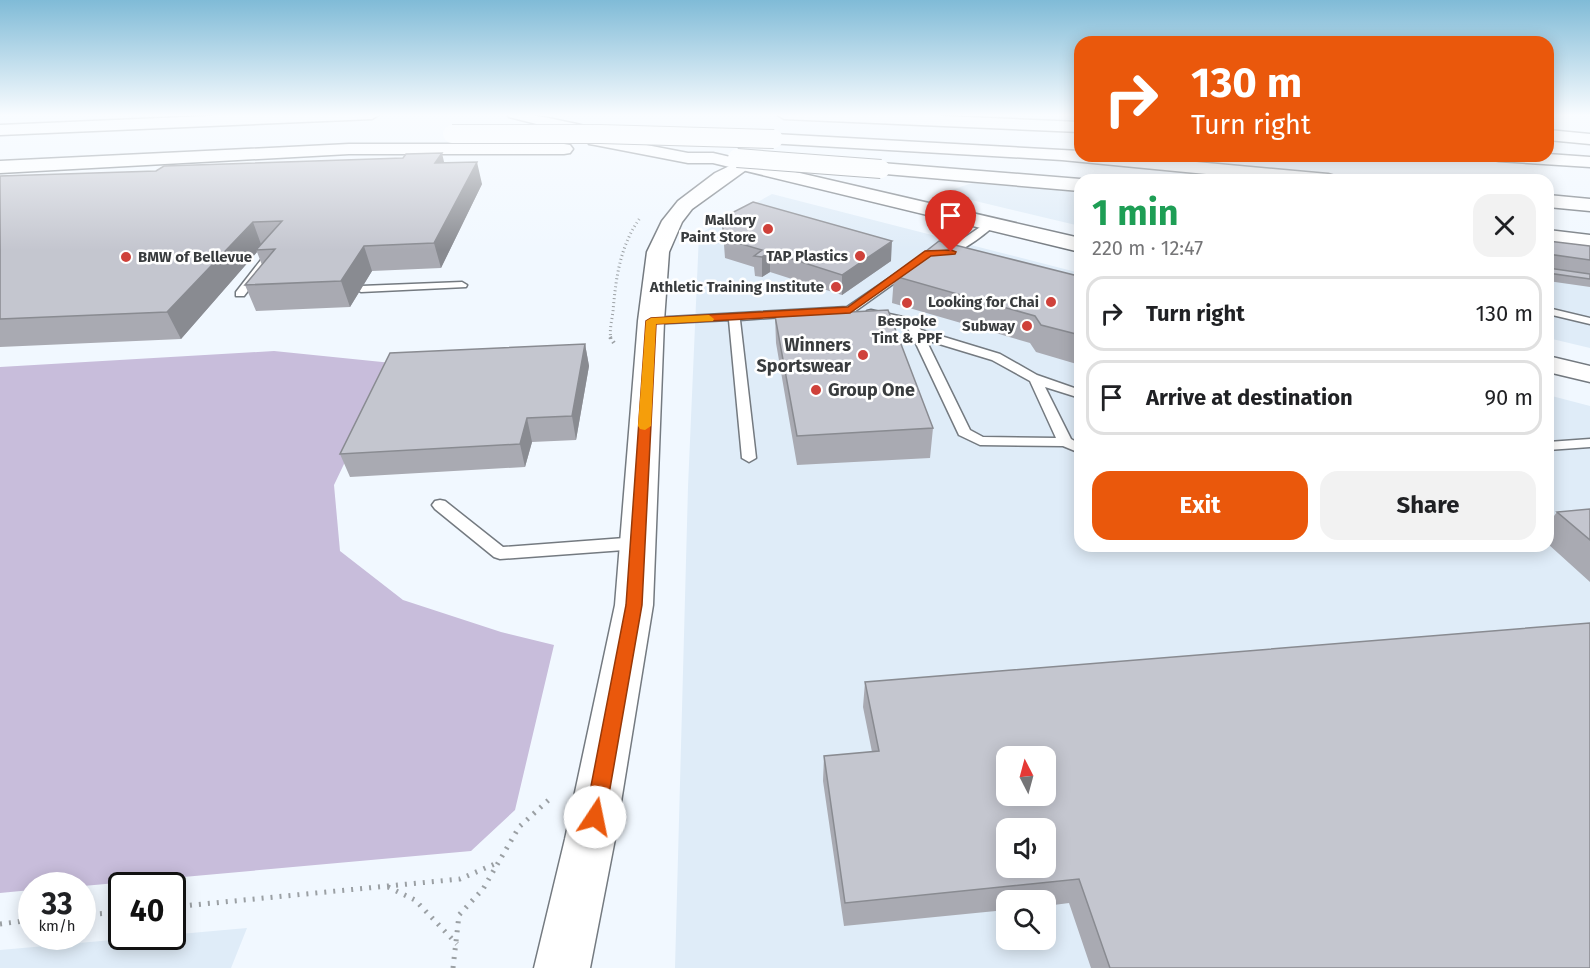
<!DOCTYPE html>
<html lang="en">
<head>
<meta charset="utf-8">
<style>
  body { margin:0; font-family:"Fira Sans",sans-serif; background:#f2f2f2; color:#202124; height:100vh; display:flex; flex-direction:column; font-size:22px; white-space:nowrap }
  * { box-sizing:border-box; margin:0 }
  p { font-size:20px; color:#757577 }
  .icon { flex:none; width:33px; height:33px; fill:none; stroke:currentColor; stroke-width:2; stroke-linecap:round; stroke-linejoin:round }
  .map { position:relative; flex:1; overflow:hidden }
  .drawer { position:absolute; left:1074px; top:174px; width:480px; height:378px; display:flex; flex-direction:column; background:#fff; border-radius:18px; box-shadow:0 3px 15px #0003 }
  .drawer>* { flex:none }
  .banner { position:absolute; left:1074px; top:36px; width:480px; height:126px; border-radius:18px; box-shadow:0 3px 15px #0003; background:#ea580c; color:#fff; overflow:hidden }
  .needle { width:39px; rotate:354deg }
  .fabs { position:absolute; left:996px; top:746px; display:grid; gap:12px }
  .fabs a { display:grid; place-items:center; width:60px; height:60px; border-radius:12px; background:#fff; box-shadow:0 3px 15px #0003; font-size:30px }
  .speed { position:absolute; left:18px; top:872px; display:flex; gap:12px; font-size:30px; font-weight:700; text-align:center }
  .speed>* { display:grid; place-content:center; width:78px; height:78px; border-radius:50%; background:#fff; box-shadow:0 3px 15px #0003; line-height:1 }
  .speed small { font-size:15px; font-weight:400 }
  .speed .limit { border:3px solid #111; border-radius:9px; background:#fff; color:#111 }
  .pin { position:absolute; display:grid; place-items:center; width:51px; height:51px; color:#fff; margin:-62px -26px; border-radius:50% 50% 50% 0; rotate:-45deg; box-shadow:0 0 6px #0007 }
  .pin .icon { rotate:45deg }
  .me { position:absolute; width:66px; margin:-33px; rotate:11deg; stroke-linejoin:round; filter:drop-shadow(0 0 4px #0008) }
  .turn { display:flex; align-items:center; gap:21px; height:126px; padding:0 18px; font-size:27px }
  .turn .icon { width:78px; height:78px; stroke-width:2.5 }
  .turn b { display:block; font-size:42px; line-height:51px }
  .round { display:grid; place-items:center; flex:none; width:63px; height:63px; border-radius:18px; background:#f2f2f2 }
  .head { display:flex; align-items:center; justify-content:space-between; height:102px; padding:0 18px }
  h1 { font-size:36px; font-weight:700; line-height:45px; color:#1e9e55 }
  .cta { display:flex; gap:12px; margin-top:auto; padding:12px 18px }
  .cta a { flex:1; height:69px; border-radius:18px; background:#ea580c; color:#fff; font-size:24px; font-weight:700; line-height:69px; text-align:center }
  .cta a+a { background:#f2f2f2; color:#202124 }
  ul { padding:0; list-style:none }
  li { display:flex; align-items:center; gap:18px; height:75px; margin:0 12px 9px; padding:0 6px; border:3px solid #e0e0e0; border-radius:18px }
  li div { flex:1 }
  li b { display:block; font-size:22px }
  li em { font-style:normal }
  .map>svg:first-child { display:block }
  .built { fill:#dfecf8; fill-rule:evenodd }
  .green { fill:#c8bddb }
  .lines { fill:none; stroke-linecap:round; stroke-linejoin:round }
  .service-casing { stroke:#747a80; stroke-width:3 }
  .tertiary-casing { stroke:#747a80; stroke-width:3 }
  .secondary-casing { stroke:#747a80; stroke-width:3 }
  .motorway-casing { stroke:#747a80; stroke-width:3 }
  .path-far2 { stroke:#9ba0a4; stroke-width:3; stroke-dasharray:1 3; stroke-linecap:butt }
  .path-far1 { stroke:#9ba0a4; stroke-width:4; stroke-dasharray:1.5 4; stroke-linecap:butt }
  .path { stroke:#9ba0a4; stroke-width:5; stroke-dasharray:2 7; stroke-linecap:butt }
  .service { fill:#fff; fill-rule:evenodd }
  .tertiary { fill:#fff; fill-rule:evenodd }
  .secondary { fill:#fff; fill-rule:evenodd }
  .motorway { fill:#fff; fill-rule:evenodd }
  .motorway-bridge-casing { stroke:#747a80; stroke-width:20; stroke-linecap:butt }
  .motorway-bridge { stroke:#fff; stroke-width:18 }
  .wall { fill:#a9aab2 }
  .shaded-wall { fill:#898b91 }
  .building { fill:#c4c6cf; stroke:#898b91; stroke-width:1.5; fill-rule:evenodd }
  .route { fill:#ea580c; stroke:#983908; stroke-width:1.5 }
  .slow { fill:#f59e0b }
  .poi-dot { fill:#cf413a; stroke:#fff; stroke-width:2 }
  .labels { text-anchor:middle; stroke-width:5; stroke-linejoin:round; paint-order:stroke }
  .far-poi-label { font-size:15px; font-weight:bold; fill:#393c3e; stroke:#fff; text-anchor:end }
  .poi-label { font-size:18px; font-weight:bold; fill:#393c3e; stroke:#fff; text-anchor:end }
</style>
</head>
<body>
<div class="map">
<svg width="1590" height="968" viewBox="0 0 1590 968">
  <rect width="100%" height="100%" fill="#f1f8ff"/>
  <path class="built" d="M 972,183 L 1080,192 L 1080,226 L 942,193 Z
    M 772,194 L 1080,273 L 1080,546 L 1548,546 L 1548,395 L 1590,406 L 1590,968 L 675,968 L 688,487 L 699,234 ZM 1006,756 L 1046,756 L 1046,795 L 1006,795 ZM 1006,828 L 1046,828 L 1046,867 L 1006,867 ZM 1006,900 L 1046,900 L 1046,939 L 1006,939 Z
    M 1548,247 L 1590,252 L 1590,348 L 1548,338 Z
    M 247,928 L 231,968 L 0,968 L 0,950 Z"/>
  <path class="green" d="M 274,351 L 392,363 L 334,485 L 340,551 L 403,600 L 501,632 L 554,645 L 515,810 L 471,851 L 83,886 L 32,885 L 31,890 L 0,893 L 0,367 Z"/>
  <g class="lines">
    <defs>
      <path id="service" d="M 989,221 L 997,223 C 986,234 950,263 936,253 L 948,249 Z
        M 271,247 L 280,249 L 244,296 L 236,296 L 236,292 Z
        M 910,264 L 914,265 L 914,269 L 854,312 L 740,320 L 756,458 L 749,462 L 742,458 L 729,320 L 651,324 L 645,321 L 651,318 L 847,307 Z
        M 462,282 L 467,285 L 466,287 L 361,292 L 356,289 L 361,286 Z
        M 1548,308 L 1590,318 L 1590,324 L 1548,314 Z
        M 871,310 L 912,319 L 921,330 L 1000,354 L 1037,375 L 1080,390 L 1080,398 L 1045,387 L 1071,439 L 1080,444 L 1080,453 L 1063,446 L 980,445 L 959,435 L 911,333 L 904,324 L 867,315 L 867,311 ZM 926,340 L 992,360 L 1030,381 L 1056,438 L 983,437 L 970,430 Z
        M 1590,439 L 1590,447 L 1548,450 L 1548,442 Z
        M 440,500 L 445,501 L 503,547 L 638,537 L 644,539 L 646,543 L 644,547 L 638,549 L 500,559 L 494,557 L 435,509 L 432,505 L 435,501 Z"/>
      <path id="tertiary" d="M 744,159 L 751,161 L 753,165 L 692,209 L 682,222 L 669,252 L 664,321 L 653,605 L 615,839 L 590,968 L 534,968 L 565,839 L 615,605 L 638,321 L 647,252 L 662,221 L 678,201 L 715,173 Z"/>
      <path id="secondary" d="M 507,114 C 538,114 557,120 586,126 C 594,128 602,126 610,128 L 612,132 L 605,137 L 688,153 L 713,153 L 1080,238 L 1080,252 L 713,163 L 688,163 L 595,145 L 589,144 L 584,136 L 509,117 Z
        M 1548,356 L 1590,366 L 1590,382 L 1548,372 Z"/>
      <path id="motorway" d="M 253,114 L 380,114 L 372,119 L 0,135 L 0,125 Z
        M 776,114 L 900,114 L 1080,122 L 1080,132 L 784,119 Z
        M 1548,130 L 1590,134 L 1590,144 L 1548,140 Z
        M 774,134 L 1080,151 L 1080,156 L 1131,156 L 1328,174 L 1335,176 L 1338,180 L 1268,180 L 1062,160 L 768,143 L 765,139 L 768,135 Z
        M 349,144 L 564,144 L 570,145 L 573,149 L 570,153 L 564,154 L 349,154 L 0,173 L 0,161 Z
        M 1548,154 L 1590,157 L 1590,167 L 1499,161 L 1493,160 L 1490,156 L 1548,156 Z
        M 881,163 L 1080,179 L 1083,180 L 1080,180 L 1080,191 L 874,173 L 872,169 L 874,165 Z
        M 1548,195 L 1590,199 L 1590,211 L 1548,207 Z
        M 1548,230 L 1590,235 L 1590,249 L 1548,244 Z"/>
    </defs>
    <use href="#service" class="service-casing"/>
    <use href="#tertiary" class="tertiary-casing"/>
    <use href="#secondary" class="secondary-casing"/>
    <use href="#motorway" class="motorway-casing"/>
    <path class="path-far2" d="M 611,339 C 609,331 612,320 613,311 C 616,277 620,246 640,218"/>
    <path class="path-far1" d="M 610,337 L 616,346"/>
    <path class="path" d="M 388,887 L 415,900 L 457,944
      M 172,907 L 460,879 L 497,863
      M 82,915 L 122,912
      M 0,924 L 32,920
      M 453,968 L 459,915 L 483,889 L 519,827 L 553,796"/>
    <use href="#service" class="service"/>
    <use href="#tertiary" class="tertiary"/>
    <use href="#secondary" class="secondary"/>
    <use href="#motorway" class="motorway"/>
    <defs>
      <path id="motorway-bridge" d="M 452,134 L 600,134 L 774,139
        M 737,158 L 881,169"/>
    </defs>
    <use href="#motorway-bridge" class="motorway-bridge-casing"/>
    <use href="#motorway-bridge" class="motorway-bridge"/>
  </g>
  <path class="wall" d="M 444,162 L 482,184 L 441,268 L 372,271 L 350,307 L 256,311 L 245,285 L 262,265 L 257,252 L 181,339 L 0,347 L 0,176 Z
    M 722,218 L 891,261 L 842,295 L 770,272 L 762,277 L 755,276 L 754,267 L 725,258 Z
    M 1548,241 L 1590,246 L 1590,287 L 1548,281 Z
    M 894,276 L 1080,280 L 1080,365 L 1036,352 L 1030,343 L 892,303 Z
    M 775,316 L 933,428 L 930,458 L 797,465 L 776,343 Z
    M 585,344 L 589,366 L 576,440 L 532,442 L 525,467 L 350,477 L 340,454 Z
    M 1590,509 L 1590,582 L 1548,544 L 1548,524 L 1557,512 Z
    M 865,682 L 1590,968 L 1091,968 L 1069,903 L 1046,906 L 1046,900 L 1006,900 L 1006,910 L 844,926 L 823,781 L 824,756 L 872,752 L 863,707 Z"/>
  <path class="shaded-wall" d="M 442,153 L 447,175 L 435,163 Z
    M 477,162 L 482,184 L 441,268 L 434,243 Z
    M 253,222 L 262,247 L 256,250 L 257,252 L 181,339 L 167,312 Z
    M 892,241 L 891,261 L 842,295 L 842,275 Z
    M 364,246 L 372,271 L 350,307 L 341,281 Z
    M 770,252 L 770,272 L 762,277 L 762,257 Z
    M 585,344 L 589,366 L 576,440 L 572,416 Z
    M 527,418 L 532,442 L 525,467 L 520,444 Z"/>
  <path class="building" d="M 442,153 L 435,163 L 477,162 L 434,243 L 364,246 L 341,281 L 245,285 L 275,249 L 256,250 L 282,221 L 253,222 L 167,312 L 0,319 L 0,176 L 156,171 L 164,166 L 403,158 L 406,154 Z
    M 753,202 L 892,241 L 842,275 L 770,252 L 762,257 L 754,256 L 762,250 L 724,239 L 722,218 Z
    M 939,241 L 1074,275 L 1080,280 L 1080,335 L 1041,325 L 1035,316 L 894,276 Z
    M 1548,241 L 1590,246 L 1590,260 L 1548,254 Z
    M 1548,268 L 1590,274 L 1590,279 L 1548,273 Z
    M 888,310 L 933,428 L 797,436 L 775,316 Z
    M 585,344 L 572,416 L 527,418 L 520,444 L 340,454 L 390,353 Z
    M 1590,509 L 1590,540 L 1557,512 Z
    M 1590,623 L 1590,968 L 1110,968 L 1079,879 L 845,903 L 824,756 L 879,751 L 865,682 ZM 1006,756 L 1046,756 L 1046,795 L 1006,795 ZM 1006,828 L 1046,828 L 1046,867 L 1006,867 Z"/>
  <linearGradient id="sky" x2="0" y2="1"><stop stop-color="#80bbd7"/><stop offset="0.46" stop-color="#f9fcff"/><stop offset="1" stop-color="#f9fcff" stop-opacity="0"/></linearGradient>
  <rect width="1590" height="250" fill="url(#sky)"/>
  <path class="route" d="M 951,250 L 956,252 L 955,254 L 931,256 L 850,313 L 656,324 L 642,605 L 605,817 L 602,823 L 595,826 L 588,823 L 585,817 L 626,605 L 646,321 L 651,318 L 848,307 L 925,251 Z"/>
  <path class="slow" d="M 709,315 L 714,319 L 713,321 L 656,324 L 651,426 L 645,430 L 640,429 L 638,426 L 646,321 L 651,318 Z"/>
  <g class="poi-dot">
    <circle cx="768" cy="229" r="6"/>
    <circle cx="860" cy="256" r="6"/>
    <circle cx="126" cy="257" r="6"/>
    <circle cx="836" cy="287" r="6"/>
    <circle cx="1051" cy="302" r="6"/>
    <circle cx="907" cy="303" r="6"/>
    <circle cx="1027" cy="326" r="6"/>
    <circle cx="863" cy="355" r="6"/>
    <circle cx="816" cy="390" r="6"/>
  </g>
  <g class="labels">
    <g class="far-poi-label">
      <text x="756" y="225">Mallory<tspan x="756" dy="17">Paint Store</tspan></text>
      <text x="848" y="261">TAP Plastics</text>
      <text x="138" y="262" text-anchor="start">BMW of Bellevue</text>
      <text x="824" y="292">Athletic Training Institute</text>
      <text x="1039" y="307">Looking for Chai</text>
      <text x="907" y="326" text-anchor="middle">Bespoke<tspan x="907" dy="17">Tint &amp; PPF</tspan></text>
      <text x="1015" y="331">Subway</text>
    </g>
    <g class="poi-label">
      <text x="851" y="351">Winners<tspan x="851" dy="21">Sportswear</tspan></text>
      <text x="828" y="396" text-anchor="start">Group One</text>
    </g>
  </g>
</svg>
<div class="fabs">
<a><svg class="needle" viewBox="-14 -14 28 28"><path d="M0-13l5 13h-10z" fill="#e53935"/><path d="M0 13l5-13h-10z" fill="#757577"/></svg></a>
<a><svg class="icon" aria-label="sound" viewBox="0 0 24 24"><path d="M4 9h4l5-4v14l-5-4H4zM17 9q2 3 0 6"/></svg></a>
<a><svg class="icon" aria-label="search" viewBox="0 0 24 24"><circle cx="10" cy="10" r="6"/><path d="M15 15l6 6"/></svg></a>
</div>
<div class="speed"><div>33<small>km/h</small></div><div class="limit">40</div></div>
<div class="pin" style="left:951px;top:252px;background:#d93025"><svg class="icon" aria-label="arrive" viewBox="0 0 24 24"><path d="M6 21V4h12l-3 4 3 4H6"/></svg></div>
<svg class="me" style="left:595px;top:817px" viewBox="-20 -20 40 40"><circle r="19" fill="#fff"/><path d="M0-13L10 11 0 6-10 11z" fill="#ea580c"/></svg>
<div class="banner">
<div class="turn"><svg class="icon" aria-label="right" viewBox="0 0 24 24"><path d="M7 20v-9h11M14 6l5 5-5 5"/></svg><div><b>130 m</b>Turn right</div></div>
</div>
<section class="drawer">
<div class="head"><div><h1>1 min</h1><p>220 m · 12:47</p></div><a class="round"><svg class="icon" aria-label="close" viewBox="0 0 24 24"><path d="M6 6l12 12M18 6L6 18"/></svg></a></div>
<ul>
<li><svg class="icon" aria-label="right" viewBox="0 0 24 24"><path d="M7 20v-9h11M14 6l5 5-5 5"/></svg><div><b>Turn right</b></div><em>130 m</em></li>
<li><svg class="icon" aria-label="arrive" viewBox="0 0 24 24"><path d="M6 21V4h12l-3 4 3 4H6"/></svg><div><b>Arrive at destination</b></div><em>90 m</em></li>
</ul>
<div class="cta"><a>Exit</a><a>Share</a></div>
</section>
</div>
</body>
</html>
